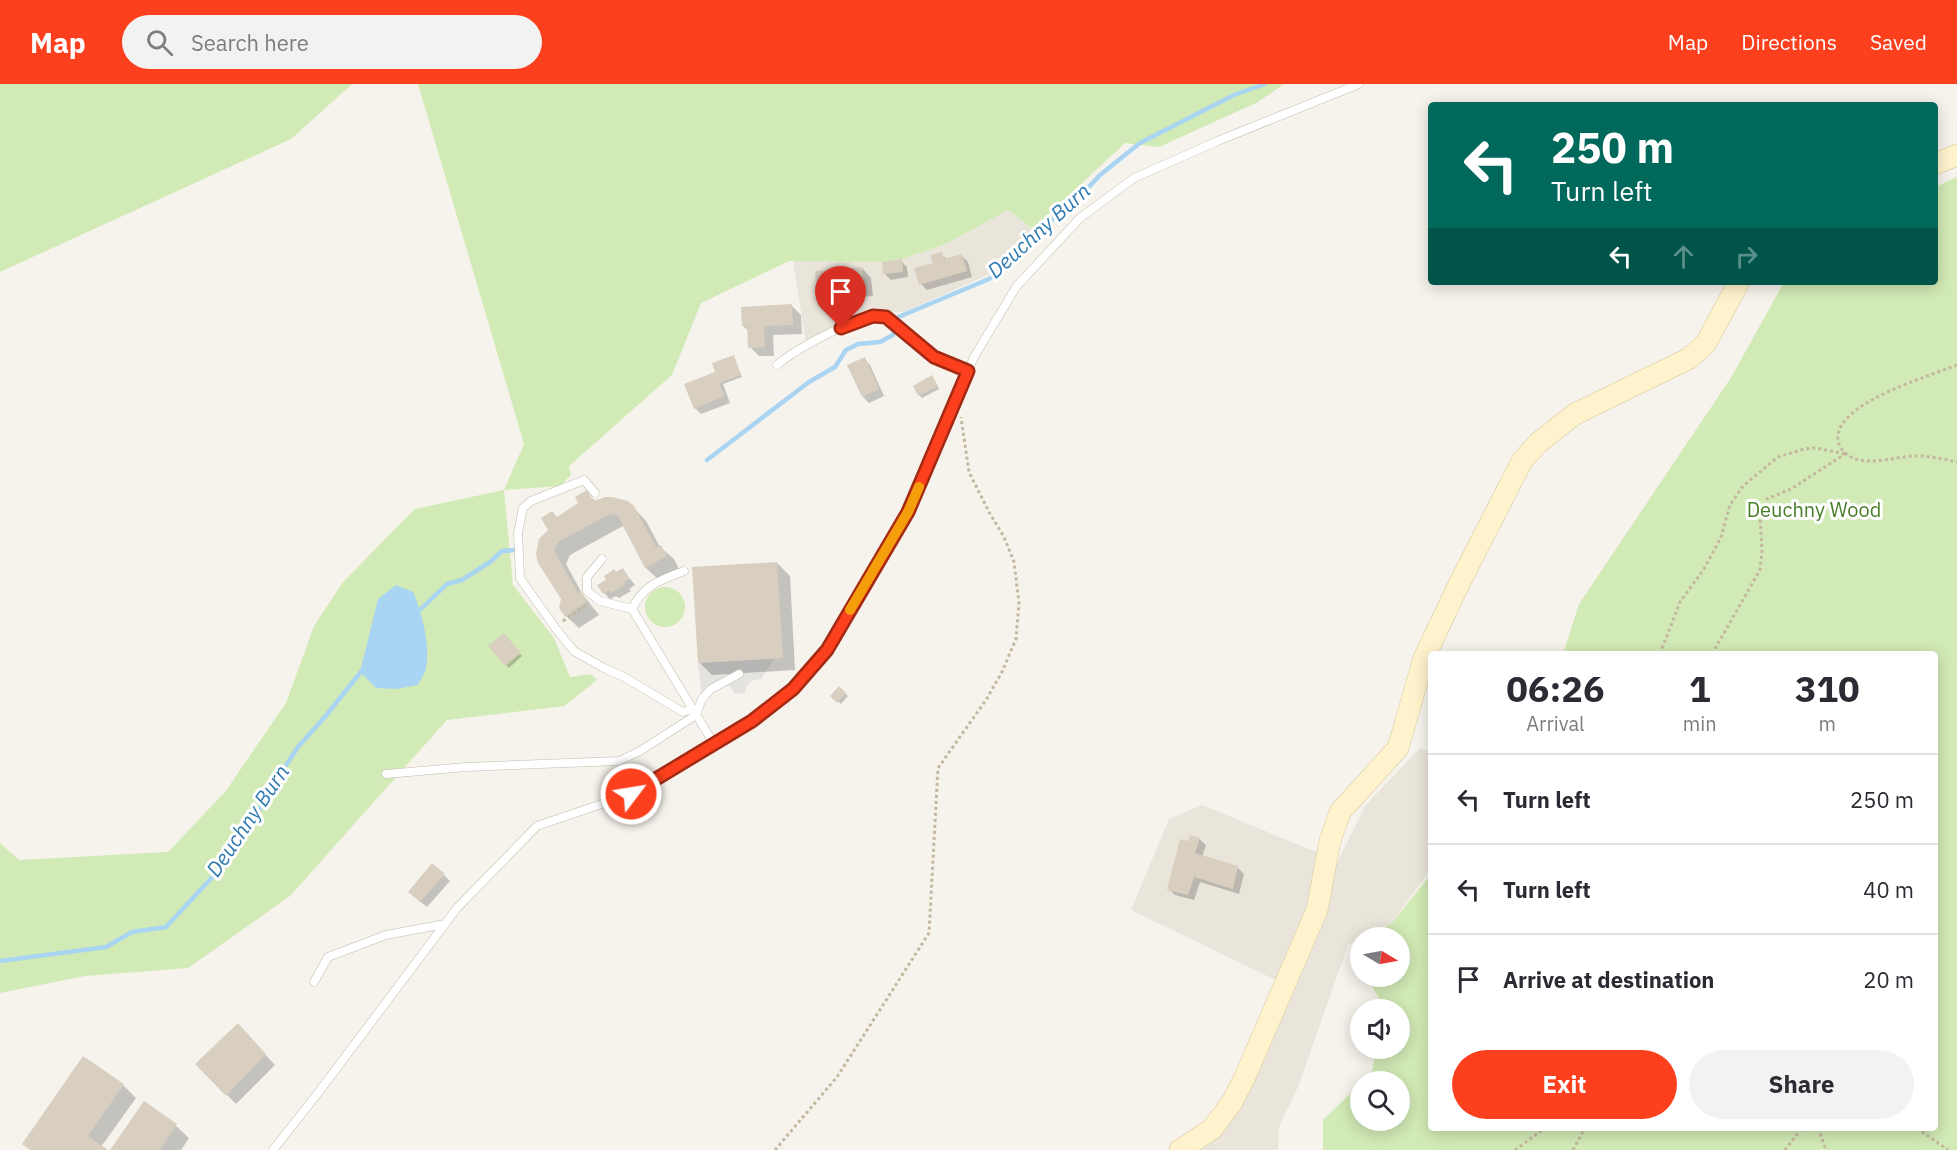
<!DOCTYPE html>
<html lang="en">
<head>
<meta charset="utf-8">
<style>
  body { margin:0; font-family:"IBM Plex Sans",sans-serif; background:#f2f2f3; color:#2b2b33; height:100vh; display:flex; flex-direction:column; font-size:22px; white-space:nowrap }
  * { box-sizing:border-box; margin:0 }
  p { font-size:20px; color:#7c7c81 }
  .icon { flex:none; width:33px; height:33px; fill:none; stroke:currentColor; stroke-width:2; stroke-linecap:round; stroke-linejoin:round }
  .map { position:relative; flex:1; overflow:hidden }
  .details { position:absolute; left:1428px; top:567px; width:510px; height:480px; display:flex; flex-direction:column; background:#fff; border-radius:6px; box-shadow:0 3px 15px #0003 }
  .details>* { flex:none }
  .banner { position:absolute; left:1428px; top:18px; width:510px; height:183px; border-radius:6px; box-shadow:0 3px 15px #0003; background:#00695c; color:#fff; overflow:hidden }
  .needle { width:39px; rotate:100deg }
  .controls { position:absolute; left:1350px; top:843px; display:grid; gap:12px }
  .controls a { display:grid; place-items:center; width:60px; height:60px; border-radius:50%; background:#fff; box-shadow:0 3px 15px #0003; font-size:30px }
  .pin { position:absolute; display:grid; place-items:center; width:51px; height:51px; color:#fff; margin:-62px -26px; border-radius:50% 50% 50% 0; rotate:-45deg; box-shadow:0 0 6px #0007 }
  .pin .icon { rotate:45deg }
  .me { position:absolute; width:66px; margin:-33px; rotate:59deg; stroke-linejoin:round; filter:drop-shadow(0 0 4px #0008) }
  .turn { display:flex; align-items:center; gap:21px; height:126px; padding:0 24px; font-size:27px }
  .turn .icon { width:78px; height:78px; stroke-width:2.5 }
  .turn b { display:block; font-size:42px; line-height:51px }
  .lanes { display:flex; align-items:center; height:57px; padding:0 24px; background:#0003; justify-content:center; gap:30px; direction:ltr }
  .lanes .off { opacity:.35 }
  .eta { display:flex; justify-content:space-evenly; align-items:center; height:102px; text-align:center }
  .eta b { font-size:36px; font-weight:800; line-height:42px }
  .action { display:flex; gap:12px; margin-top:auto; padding:12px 24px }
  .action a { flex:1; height:69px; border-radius:36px; background:#fc3f1d; color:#fff; font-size:24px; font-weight:800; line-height:69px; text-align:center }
  .action a+a { background:#f2f2f3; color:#2b2b33 }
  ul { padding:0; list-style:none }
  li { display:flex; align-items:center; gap:18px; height:90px; padding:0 24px; border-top:2px solid #e1e1e2 }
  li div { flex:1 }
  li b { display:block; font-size:22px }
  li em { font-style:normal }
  header { display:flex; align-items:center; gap:36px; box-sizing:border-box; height:84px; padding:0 30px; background:#fc3f1d; color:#fff }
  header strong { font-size:28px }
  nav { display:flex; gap:33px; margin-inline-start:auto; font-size:21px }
  .search { width:420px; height:54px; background:#f2f2f3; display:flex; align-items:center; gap:15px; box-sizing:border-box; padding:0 21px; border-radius:33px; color:#7c7c81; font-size:22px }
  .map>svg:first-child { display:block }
  .residential { fill:#eae5da }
  .green { fill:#d2eab5 }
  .parking { fill:#e5e3e0 }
  .water { fill:#a9d4f2 }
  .shadow { fill:#0003 }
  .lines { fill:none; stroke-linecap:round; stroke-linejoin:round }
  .stream { stroke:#a9d4f2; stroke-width:4.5 }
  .building { fill:#d8cfc1 }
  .lane-casing { stroke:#c2bbae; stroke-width:9 }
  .secondary-casing { stroke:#d6c79b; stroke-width:22 }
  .path { stroke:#c4b79f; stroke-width:3; stroke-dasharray:3 3; stroke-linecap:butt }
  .lane { stroke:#fff; stroke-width:8 }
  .secondary { stroke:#fff3cd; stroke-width:21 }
  .route-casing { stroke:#a42913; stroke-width:15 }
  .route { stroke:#fc3f1d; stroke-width:10 }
  .slow { stroke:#f59e0b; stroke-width:10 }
  .labels { text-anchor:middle; stroke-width:6; stroke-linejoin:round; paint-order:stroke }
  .park-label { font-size:20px; fill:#4a7f2a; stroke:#fff }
  .water-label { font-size:21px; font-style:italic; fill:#2e7ab2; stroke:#fff }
</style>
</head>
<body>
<header>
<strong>Map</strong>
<div class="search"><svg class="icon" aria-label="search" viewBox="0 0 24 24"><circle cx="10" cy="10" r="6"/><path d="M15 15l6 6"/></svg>Search here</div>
<nav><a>Map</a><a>Directions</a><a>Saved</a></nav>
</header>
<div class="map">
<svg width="1957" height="1066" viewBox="0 0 1957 1066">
  <rect width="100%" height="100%" fill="#f6f3ec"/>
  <path class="residential" d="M 1008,126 L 1033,145 L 988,191 L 906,227 L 860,234 L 806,259 L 793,177 L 881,178 L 902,175 L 946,160 Z
    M 1420,664 L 1431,669 L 1430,786 L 1392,839 L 1348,861 L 1298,1003 L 1279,1043 L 1278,1066 L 1193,1066 L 1212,1054 L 1280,898 L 1131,826 L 1169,735 L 1202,721 L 1338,777 L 1365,722 Z"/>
  <path class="green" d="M 0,0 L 352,0 L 291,55 L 0,188 Z
    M 418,0 L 1284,0 L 1258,18 L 1159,63 L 1125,59 L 1033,145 L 1008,126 L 946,160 L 902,175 L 881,178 L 789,177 L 701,219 L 672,291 L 569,382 L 571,391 L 560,402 L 504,406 L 513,501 L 554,554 L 570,593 L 591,590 L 597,596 L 564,622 L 447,636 L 290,812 L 188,884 L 85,892 L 0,909 L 0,759 L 19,776 L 168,768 L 225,708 L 286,619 L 314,542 L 343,498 L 415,425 L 504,406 L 524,360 Z
    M 1957,93 L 1957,1066 L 1323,1066 L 1323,1036 L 1360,1000 L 1360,1036 L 1400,1036 L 1400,998 L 1363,997 L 1372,989 L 1376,965 L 1400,964 L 1400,926 L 1381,925 L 1382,920 L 1367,893 L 1400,892 L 1400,854 L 1365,853 L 1392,839 L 1431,790 L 1431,1044 L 1935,1044 L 1935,570 L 1563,570 L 1579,520 L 1732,292 L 1784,198 L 1935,198 L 1935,103 Z
    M645 523a20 20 0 1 1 40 0a20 20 0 1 1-40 0Z"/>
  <path class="parking" d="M 774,575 L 761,595 L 751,597 L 746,603 L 745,609 L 734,610 L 730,602 L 711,605 L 702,615 L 698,579 Z"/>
  <path class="water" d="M 396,501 L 413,508 C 422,527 432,568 425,588 C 423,592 420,597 418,601 L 396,605 L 376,604 L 360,588 L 378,515 Z"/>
  <path class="shadow" d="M 941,170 L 948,176 L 962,172 L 968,178 L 972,193 L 927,206 L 921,200 Z
    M 901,177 L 907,183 L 908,193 L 891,196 L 885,190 Z
    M 862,184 L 871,194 L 873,212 L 848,214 L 850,229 L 828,231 L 819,222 Z
    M 791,221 L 801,231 L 802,250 L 773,251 L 774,272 L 759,272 L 750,263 L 749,247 L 743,242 Z
    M 733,273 L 742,293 L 723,300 L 730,319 L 701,330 L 695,324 L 717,289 Z
    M 864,275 L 870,281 L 884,312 L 869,319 L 863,313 Z
    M 932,293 L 939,305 L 922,314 L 919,311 Z
    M 586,408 L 596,418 L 633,423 L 646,437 L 660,463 L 674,475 L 679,485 L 659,496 L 646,484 L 623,442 L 570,471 L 566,480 L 583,511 L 599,531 L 579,544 L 566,532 L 550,446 L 557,434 L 580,419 Z
    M 777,479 L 790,492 L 795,586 L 712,591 L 700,579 Z
    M 623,486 L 635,501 L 629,505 L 631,507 L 619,514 L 616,512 L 610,515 L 604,509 L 617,490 Z
    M 504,551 L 522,572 L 509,584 L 491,562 Z
    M 839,604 L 848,612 L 841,620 L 832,612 Z
    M 1199,755 L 1206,761 L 1202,773 L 1238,784 L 1244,790 L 1239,810 L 1200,798 L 1194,816 L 1175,811 L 1169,805 L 1189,758 Z
    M 444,791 L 450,797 L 427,823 L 416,814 Z
    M 247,951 L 275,981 L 236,1020 L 197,980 Z
    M 123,1001 L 136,1014 L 101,1063 L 106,1066 L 30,1066 Z
    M 144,1019 L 176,1042 L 189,1054 L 181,1066 L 112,1066 Z"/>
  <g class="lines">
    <path class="stream" d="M 707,376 L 809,298 L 835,283 L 846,266 L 858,260 L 880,258 L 893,251 L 896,234 L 989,195 L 1008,181 L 1056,132 L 1086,106 L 1100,91 L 1140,59 L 1234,11 L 1265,0
      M 421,525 L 447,500 L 462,496 L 490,478 L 502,467 L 515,466
      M 0,877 L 106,863 L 132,848 L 166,843 L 217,788 L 246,749 L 270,706 L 298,663 L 324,634 L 364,584"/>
  </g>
  <path class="building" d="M 942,168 L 944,175 L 962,170 L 967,187 L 919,201 L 914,184 L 933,179 L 930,171 Z
    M 902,175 L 903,188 L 883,190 L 882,178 Z
    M 862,183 L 864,203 L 839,205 L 841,220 L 818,222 L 815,187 Z
    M 792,220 L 793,241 L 764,242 L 765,263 L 748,264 L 747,242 L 742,242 L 741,223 Z
    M 734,271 L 741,291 L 719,299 L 725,312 L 694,325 L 684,300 L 715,288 L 712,279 Z
    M 865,273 L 879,305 L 862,313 L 847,281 Z
    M 932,291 L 938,302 L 918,312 L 913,302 Z
    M 587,406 L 593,417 L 605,413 L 612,413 L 628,417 L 634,422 L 656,463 L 661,461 L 667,472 L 645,484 L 618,432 L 610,430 L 558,458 L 554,467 L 578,509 L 581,507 L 587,517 L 565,533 L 559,524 L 561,515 L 538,479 L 536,470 L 539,455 L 548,446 L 541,434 L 552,427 L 557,433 L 578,419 L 575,413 Z
    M 777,478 L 783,574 L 698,579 L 692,483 Z
    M 623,484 L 630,495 L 624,498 L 626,500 L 611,509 L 610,506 L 603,510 L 597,501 L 606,496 L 604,492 L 614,485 L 616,488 Z
    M 504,549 L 521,569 L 505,582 L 488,562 Z
    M 839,602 L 846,609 L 837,619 L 830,612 Z
    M 1190,751 L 1200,754 L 1195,769 L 1238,782 L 1233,805 L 1194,793 L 1188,811 L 1167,806 L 1180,755 L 1188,757 Z
    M 432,779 L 445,790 L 420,818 L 408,808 Z
    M 238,939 L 266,970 L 226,1012 L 195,980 Z
    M 83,972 L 124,1000 L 88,1052 L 108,1066 L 30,1066 L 22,1060 Z
    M 144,1017 L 177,1040 L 160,1066 L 110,1066 Z"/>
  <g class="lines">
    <defs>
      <path id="lane" d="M 777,281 C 793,266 867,225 887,234 C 902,241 918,263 933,273 C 944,279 957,283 968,287
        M 595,409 L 584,396 L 531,417 L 523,424 L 518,449 L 520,494 L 556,545 L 574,567 L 602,583 L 624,593 L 683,628 L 692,625
        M 602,475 L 587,493 L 587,507 L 600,517 L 632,525 L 714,660
        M 632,525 C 643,501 661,496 684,487
        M 386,690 L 466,683 L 619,677 L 640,667 L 696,631 L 702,615 L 711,605 L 739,590
        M 314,898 L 328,873 L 386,851 L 445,840
        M 273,1066 L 318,1009 L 457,824 L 537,742 L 631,710 L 752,637 L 793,605 L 827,566 L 908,428 L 974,273 L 1016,203 L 1080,134 L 1134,94 L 1220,56 L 1359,0"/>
      <path id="secondary" d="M 1935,80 L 1957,71
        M 1180,1066 L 1212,1045 L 1232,1018 L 1244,995 L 1317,826 L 1330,757 L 1340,728 L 1398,664 L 1424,574 L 1460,498 L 1522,377 L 1538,359 L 1575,330 L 1690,274 L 1706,259 L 1739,198"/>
    </defs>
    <use href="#lane" class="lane-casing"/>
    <use href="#secondary" class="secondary-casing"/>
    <path class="path" d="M 1957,281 C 1930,292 1834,319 1838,356 C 1839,365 1848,373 1856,375 C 1874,381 1897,372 1916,372 C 1930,372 1944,375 1957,378
      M 563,537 L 588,520
      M 1660,570 L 1680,518 L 1704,485 L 1721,453 L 1730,421 L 1743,402 L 1778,373 L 1804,365 L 1816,364 L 1845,370
      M 1712,570 L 1760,486 L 1762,466 L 1760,432 L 1767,415 L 1791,405 L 1845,370
      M 1818,1044 L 1826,1066
      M 1917,1044 L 1948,1066
      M 775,1066 L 837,993 L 929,849 L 938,684 L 986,616 L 1002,588 L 1016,555 L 1019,519 L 1014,478 L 1004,453 L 989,428 L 969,388 L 961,333
      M 1515,1066 L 1545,1044
      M 1573,1066 L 1585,1044
      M 1785,1066 L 1802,1044"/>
    <use href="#lane" class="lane"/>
    <use href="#secondary" class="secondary"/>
  </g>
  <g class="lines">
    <defs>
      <path id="route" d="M 631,710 L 752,637 L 793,605 L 827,566 L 908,428 L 968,287 L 934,273 L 886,233 L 873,232 L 841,244"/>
    </defs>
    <use href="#route" class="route-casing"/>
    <use href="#route" class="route"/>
    <path class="slow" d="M 850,526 L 908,428 L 919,403"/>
  </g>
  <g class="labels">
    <g class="park-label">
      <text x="1814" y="433">Deuchny Wood</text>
    </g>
    <g class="water-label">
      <text transform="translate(1039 147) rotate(-42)" y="7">Deuchny Burn</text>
      <text transform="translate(248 737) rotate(-56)" y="7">Deuchny Burn</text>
    </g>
  </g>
</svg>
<div class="controls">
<a><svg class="needle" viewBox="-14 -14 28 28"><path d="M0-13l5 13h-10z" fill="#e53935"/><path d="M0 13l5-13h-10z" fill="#7c7c81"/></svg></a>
<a><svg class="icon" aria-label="sound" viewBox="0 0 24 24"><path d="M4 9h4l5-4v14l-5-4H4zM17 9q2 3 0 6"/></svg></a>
<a><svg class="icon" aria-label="search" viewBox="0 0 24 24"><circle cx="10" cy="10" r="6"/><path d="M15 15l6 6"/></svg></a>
</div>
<div class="pin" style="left:841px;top:244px;background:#d93025"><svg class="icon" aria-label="arrive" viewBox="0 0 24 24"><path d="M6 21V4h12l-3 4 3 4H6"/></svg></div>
<svg class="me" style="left:631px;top:710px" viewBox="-20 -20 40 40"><circle r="17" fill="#fc3f1d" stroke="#fff" stroke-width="3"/><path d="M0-11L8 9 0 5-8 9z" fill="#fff"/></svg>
<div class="banner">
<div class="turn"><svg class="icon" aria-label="left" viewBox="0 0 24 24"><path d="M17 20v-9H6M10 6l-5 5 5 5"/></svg><div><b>250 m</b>Turn left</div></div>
<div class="lanes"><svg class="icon" aria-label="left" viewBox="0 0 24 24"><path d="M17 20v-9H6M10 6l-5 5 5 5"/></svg><svg class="icon off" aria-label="ahead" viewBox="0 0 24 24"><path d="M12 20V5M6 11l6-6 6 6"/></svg><svg class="icon off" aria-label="right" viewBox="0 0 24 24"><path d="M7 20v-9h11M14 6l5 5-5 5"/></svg></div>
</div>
<section class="details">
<div class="eta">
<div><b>06:26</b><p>Arrival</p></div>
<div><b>1</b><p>min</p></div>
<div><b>310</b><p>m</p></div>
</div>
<ul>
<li><svg class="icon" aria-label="left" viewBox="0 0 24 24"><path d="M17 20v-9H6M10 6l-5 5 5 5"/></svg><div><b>Turn left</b></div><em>250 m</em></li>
<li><svg class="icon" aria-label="left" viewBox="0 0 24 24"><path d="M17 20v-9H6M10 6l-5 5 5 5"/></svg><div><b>Turn left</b></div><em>40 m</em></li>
<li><svg class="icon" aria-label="arrive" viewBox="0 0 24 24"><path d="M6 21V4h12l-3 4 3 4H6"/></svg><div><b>Arrive at destination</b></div><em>20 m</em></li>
</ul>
<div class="action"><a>Exit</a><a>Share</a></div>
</section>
</div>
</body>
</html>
